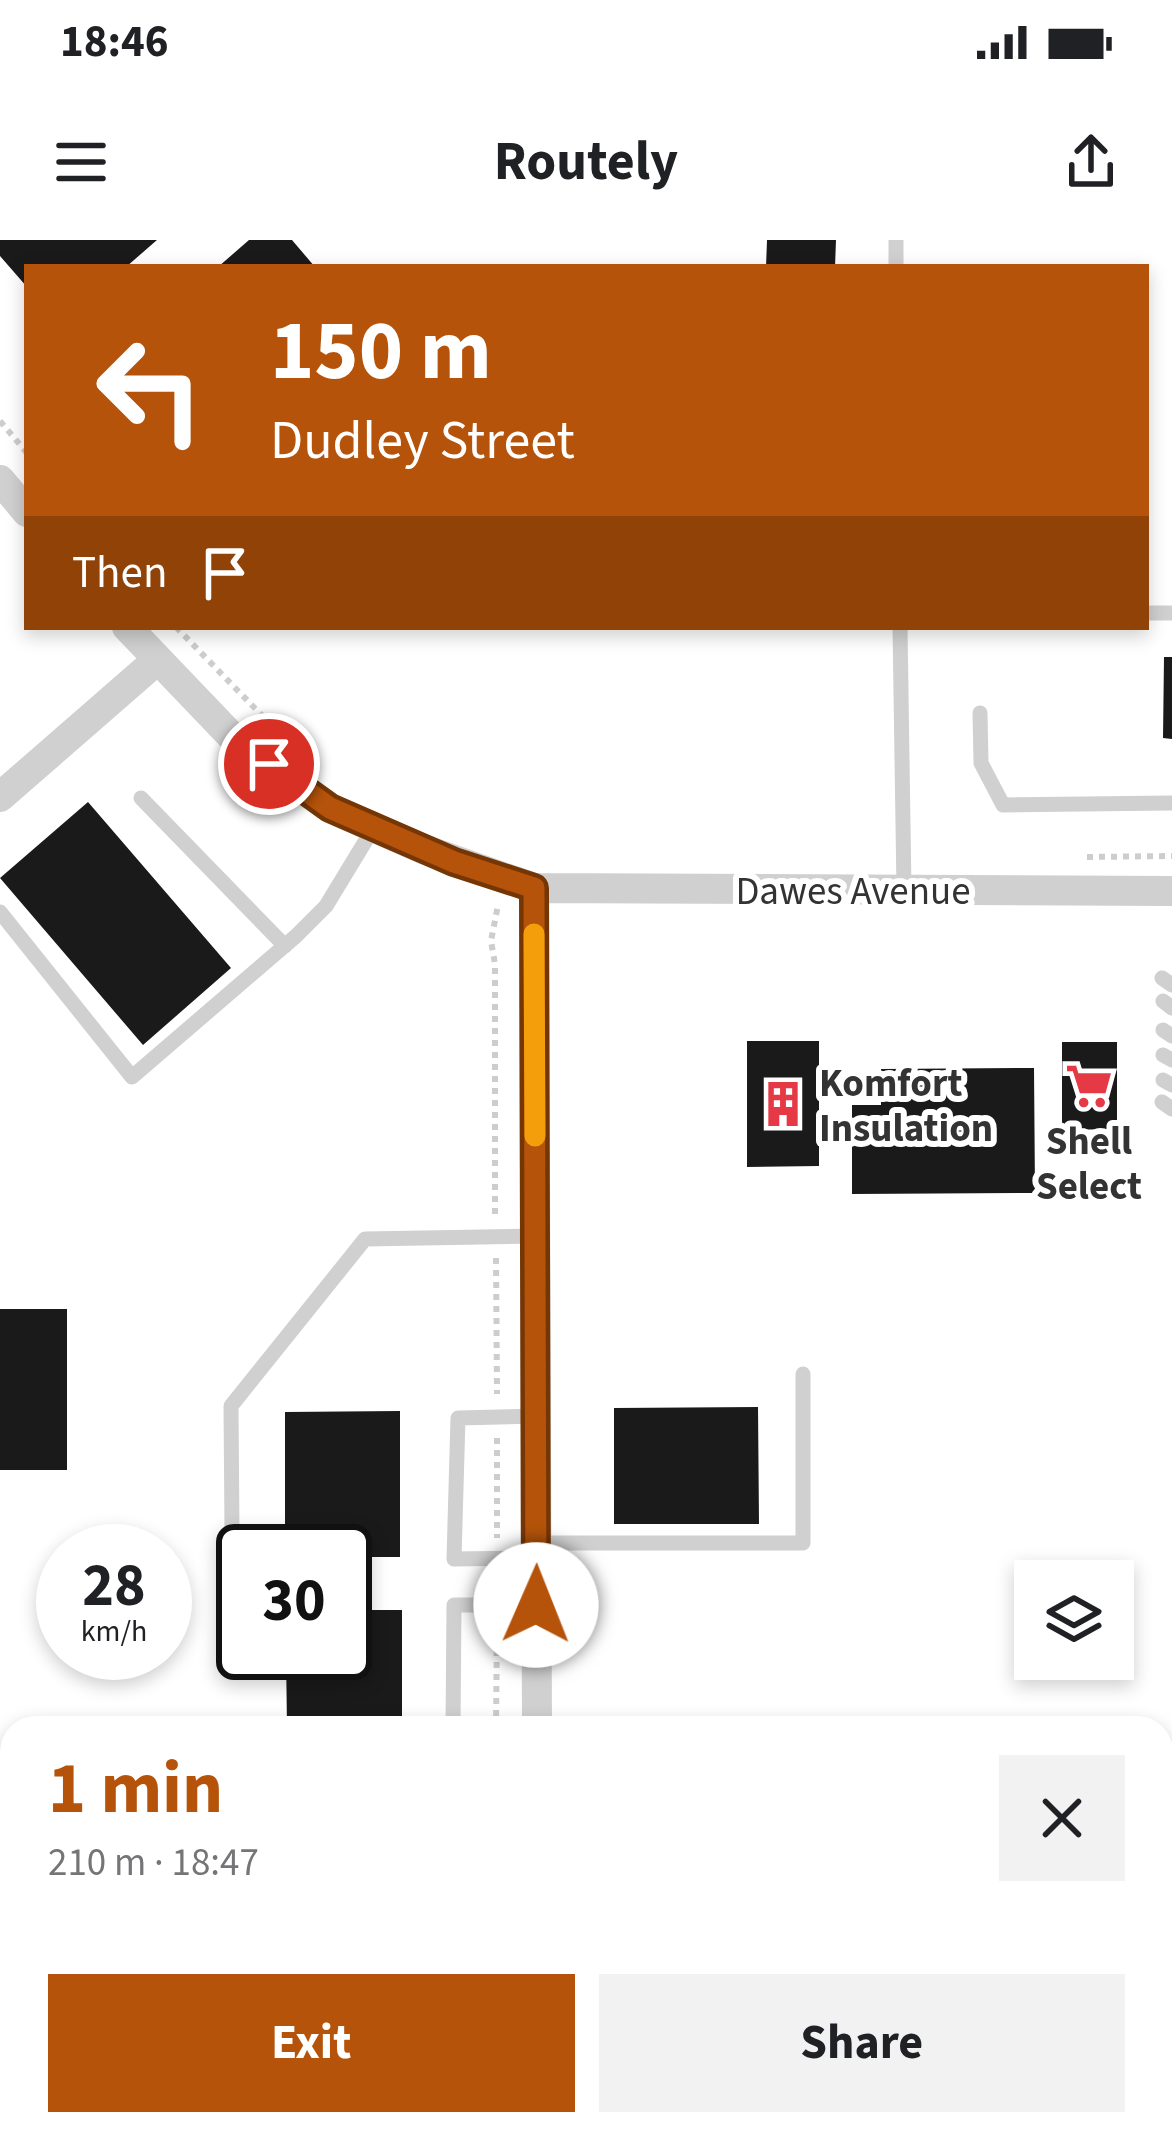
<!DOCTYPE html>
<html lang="en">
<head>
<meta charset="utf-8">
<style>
  body { margin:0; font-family:"Source Sans 3",sans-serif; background:#f2f2f2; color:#202124; height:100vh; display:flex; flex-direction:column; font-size:45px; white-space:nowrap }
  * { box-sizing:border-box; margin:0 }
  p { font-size:39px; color:#757577 }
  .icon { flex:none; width:66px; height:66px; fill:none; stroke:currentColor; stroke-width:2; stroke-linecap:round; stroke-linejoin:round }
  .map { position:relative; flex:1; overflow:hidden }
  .sheet { position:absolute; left:0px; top:1476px; width:1173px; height:420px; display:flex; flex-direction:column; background:#fff; border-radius:36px 36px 0 0; box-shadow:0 6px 18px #0003 }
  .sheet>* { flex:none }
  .hud { position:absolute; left:24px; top:24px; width:1125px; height:366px; border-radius:0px; box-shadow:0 6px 18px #0003; background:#b45309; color:#fff; overflow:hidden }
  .buttons { position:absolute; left:1014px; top:1320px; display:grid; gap:24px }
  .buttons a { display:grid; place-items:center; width:120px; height:120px; border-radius:0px; background:#fff; box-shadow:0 6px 18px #0003; font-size:60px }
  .speed { position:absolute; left:36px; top:1284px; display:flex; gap:24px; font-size:60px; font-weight:700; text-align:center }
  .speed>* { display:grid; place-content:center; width:156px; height:156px; border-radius:50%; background:#fff; box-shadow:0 6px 18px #0003; line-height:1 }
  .speed small { font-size:30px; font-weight:400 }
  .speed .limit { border:6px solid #111; border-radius:18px; background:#fff; color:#111 }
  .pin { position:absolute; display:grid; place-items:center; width:102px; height:102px; color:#fff; margin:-51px; border:6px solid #fff; border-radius:50%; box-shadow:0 3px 12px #0007 }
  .me { position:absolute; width:132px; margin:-66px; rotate:1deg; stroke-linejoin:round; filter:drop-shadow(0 0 9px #0008) }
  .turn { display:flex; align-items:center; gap:42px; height:252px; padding:0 48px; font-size:54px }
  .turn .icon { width:156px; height:156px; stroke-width:2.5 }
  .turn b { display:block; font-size:84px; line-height:102px }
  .then { display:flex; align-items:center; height:114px; padding:0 48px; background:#0003; gap:24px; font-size:45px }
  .round { display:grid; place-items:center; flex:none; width:126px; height:126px; border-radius:0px; background:#f2f2f2 }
  .head { display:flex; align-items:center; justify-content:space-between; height:204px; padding:0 48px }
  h1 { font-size:72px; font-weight:700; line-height:90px; color:#b45309 }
  .cta { display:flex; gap:24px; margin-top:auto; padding:24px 48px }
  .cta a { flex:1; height:138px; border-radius:0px; background:#b45309; color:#fff; font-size:48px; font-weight:700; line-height:138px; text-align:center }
  .cta a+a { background:#f2f2f2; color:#202124 }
  .status { display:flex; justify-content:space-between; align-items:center; height:84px; padding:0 60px; background:#fff; direction:ltr }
  .status svg { height:33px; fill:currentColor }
  header { display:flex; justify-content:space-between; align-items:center; height:156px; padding:0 48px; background:#fff; font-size:54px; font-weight:700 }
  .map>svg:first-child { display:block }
  .building { fill:#1a1a1a }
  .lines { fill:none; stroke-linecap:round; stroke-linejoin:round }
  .path { stroke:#cdcdcd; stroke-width:6; stroke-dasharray:6 6; stroke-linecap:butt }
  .lane { stroke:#d0d0d0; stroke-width:15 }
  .street { stroke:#d0d0d0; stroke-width:30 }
  .route-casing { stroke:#753606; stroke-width:30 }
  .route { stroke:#b45309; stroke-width:21 }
  .slow { stroke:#f59e0b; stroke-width:21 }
  .labels { text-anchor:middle; stroke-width:12; stroke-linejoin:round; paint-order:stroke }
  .street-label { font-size:39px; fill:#333; stroke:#fff }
  .poi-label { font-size:39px; font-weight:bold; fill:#333; stroke:#fff; text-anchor:start }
</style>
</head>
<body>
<div class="status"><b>18:46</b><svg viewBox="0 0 49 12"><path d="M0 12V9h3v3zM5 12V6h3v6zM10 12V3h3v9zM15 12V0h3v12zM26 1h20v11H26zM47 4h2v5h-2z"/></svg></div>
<header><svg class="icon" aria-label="menu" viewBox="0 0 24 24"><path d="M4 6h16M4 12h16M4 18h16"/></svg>Routely<svg class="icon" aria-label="share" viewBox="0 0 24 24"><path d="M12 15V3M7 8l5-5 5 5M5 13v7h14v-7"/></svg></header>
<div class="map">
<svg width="1172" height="1896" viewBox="0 0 1172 1896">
  <rect width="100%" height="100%" fill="#fff"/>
  <path class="building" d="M 0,0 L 157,0 L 126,27 L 27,27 L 27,47 L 0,16 Z
    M 249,0 L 292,0 L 315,27 L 218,27 Z
    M 767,0 L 836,0 L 835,27 L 766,27 Z
    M 1164,417 L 1172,417 L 1172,499 L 1163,498 Z
    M 88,562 L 231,728 L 143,805 L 0,638 Z
    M 747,801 L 819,801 L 819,926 L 747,927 Z
    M 1062,802 L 1117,802 L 1117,889 L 1062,890 Z
    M 1034,828 L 1035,953 L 852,954 L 852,865 L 881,865 L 881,829 Z
    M 0,1069 L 67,1069 L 67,1230 L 0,1230 Z
    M 758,1167 L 759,1284 L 614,1284 L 614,1168 Z
    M 400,1171 L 400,1317 L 345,1317 L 345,1311 L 285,1311 L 285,1172 Z
    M 345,1370 L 402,1370 L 402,1488 L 287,1488 L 286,1413 L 345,1413 Z
    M 1161,1846 L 1172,1846 L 1172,1896 L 1093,1896 L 1093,1884 L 1161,1884 Z
    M 933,1884 L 994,1884 L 994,1896 L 933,1896 Z"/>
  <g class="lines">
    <path class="path" d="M 0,181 L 27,213
      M 176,387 L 278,492
      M 1087,617 L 1172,616
      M 495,974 L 495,724 L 491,701 L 498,665
      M 496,1018 L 497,1154
      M 497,1198 L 497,1298
      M 496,1488 L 497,1384
      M 500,1896 L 500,1884"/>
    <path class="lane" d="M 896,0 L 896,27
      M 1146,373 L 1172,373
      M 900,387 L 904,650
      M 980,473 L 981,523 L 1003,565 L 1172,563
      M 141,558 L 285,706
      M 0,672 L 132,837 L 296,696 L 326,666 L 374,587
      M 1162,738 L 1172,745
      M 1163,761 L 1172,768
      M 1163,790 L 1172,796
      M 1163,815 L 1172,820
      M 1163,840 L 1172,845
      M 1162,862 L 1172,869
      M 536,1176 L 458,1178 L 454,1319 L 537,1318
      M 232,1291 L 231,1166 L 365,999 L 535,996
      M 537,1303 L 803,1303 L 803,1134
      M 453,1488 L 454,1365 L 536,1365
      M 0,1865 L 12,1865"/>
    <path class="street" d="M 0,240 L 27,272
      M 127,387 L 238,503 L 330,568 L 423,609 L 534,648 L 1172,651
      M 0,557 L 156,421
      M 534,648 L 537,1488
      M 539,1884 L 539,1896"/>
  </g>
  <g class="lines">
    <defs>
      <path id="route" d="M 269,524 L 330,568 L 454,622 L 534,648 L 536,1365"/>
    </defs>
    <use href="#route" class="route-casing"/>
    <use href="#route" class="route"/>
    <path class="slow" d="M 534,694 L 535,896"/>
  </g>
  <defs>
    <symbol id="supermarket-bare" viewBox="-9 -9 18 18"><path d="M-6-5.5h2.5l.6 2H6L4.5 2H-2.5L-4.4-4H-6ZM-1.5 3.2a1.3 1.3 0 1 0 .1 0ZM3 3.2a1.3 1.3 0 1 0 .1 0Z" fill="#e63946" stroke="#fff" stroke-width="2.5" paint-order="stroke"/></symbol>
    <symbol id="building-bare" viewBox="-9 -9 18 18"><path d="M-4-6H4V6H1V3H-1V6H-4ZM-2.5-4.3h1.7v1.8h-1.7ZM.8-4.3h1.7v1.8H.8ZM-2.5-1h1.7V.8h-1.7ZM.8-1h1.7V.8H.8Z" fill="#e63946" stroke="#fff" stroke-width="2.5" paint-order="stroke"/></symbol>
  </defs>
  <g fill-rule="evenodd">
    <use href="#supermarket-bare" x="1056" y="813" width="66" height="66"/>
    <use href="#building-bare" x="750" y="831" width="66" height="66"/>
  </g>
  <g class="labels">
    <g class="street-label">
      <text x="853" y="664">Dawes Avenue</text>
    </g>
    <g class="poi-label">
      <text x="819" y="856">Komfort<tspan x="819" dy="45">Insulation</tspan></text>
      <text x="1089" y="914" text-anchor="middle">Shell<tspan x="1089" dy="45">Select</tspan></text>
    </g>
  </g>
</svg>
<div class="buttons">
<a><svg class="icon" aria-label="layers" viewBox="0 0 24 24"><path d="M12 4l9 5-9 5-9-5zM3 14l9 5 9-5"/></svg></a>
</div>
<div class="speed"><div>28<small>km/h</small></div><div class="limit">30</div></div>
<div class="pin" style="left:269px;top:524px;background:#d93025"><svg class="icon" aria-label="arrive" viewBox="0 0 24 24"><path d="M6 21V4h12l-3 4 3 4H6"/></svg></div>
<svg class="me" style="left:536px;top:1365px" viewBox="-20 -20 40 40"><circle r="19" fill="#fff"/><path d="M0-13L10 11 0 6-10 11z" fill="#b45309"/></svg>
<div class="hud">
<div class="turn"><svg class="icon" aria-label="left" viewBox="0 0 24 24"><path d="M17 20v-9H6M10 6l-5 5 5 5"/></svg><div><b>150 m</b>Dudley Street</div></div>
<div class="then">Then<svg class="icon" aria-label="arrive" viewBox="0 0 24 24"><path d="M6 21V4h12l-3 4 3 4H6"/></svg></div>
</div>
<section class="sheet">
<div class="head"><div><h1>1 min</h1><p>210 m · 18:47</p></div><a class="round"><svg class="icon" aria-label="close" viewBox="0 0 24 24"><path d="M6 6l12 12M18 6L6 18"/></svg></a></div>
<div class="cta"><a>Exit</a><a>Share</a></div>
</section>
</div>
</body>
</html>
